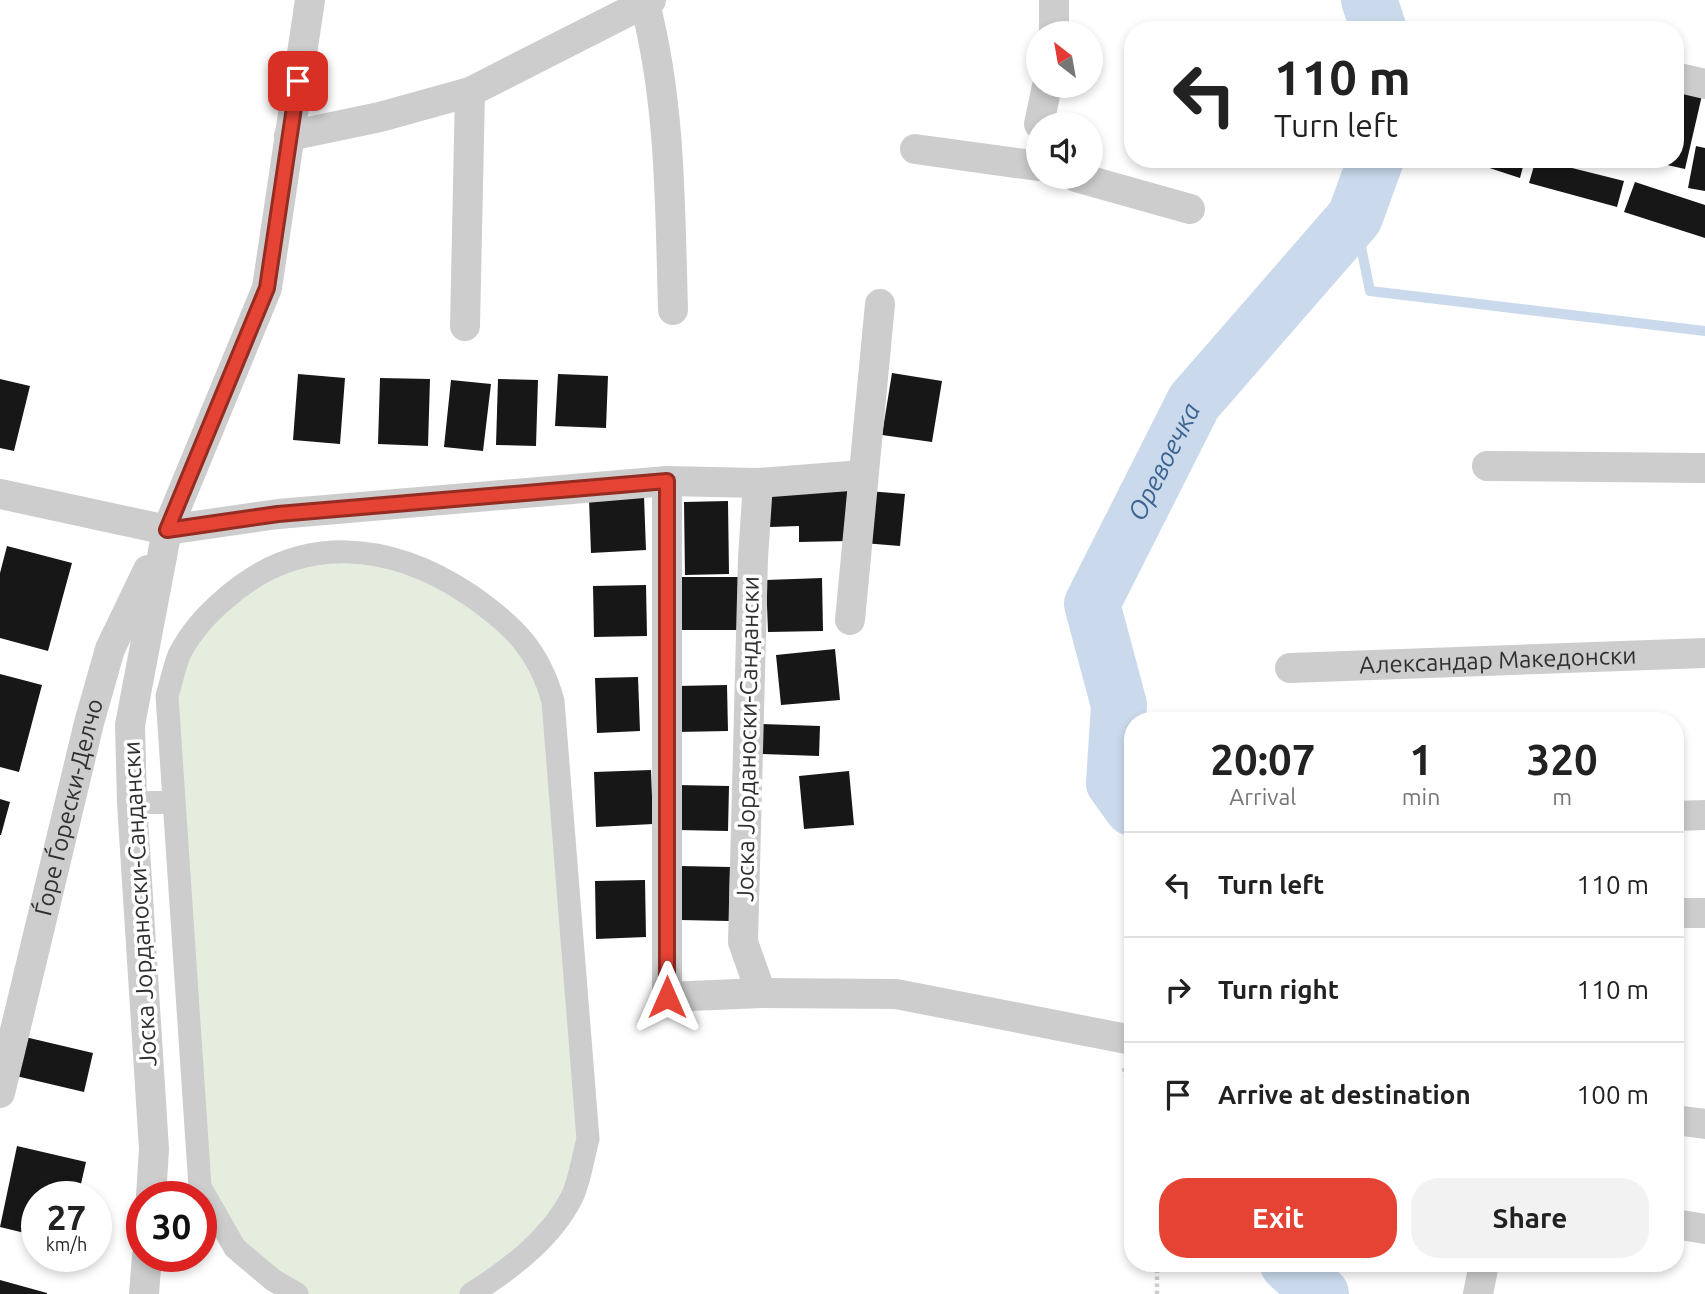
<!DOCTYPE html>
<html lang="en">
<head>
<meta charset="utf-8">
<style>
  body { margin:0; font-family:Ubuntu,sans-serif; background:#f2f2f2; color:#222; height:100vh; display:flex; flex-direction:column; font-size:26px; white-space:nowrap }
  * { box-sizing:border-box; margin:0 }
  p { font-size:23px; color:#767676 }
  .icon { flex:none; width:38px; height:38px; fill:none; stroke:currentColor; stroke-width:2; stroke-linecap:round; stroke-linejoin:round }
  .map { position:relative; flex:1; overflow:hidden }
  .panel { position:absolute; left:1124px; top:712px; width:560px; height:560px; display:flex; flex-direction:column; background:#fff; border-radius:28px; box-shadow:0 4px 10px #0003 }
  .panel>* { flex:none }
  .top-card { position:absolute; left:1124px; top:21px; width:560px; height:147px; border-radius:28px; box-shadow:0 4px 10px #0003; background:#fff; color:#222; overflow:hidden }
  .needle { width:46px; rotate:329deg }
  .fabs { position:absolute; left:1026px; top:21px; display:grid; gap:14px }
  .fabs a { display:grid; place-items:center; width:77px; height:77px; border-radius:50%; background:#fff; box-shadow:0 4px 10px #0003; font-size:35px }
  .speed { position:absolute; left:21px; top:1181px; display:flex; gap:14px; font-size:35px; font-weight:700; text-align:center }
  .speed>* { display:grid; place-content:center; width:91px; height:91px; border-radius:50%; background:#fff; box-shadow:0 4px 10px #0003; line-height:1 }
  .speed small { font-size:18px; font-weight:400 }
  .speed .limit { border:10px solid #d22; background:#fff; color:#111 }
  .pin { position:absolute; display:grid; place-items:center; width:60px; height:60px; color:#fff; margin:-30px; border-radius:14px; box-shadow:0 4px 10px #0006 }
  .me { position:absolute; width:77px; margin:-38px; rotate:0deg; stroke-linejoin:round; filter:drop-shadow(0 0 5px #0008) }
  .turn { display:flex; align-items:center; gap:24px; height:147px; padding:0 35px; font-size:32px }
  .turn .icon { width:91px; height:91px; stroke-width:2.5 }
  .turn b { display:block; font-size:49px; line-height:60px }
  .eta { display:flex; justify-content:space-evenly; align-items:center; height:119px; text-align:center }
  .eta b { font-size:42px; font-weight:700; line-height:49px }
  .cta { display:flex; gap:14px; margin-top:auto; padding:14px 35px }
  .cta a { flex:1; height:80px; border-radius:28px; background:#e54334; color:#fff; font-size:28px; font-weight:700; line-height:80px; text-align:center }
  .cta a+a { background:#f2f2f2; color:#222 }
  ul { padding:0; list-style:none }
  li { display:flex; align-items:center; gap:21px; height:105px; padding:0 35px; border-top:2px solid #e0e0e0 }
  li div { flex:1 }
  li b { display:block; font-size:26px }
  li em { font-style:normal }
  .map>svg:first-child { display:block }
  .green { fill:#e4edde }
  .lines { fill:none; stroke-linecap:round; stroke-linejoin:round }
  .stream { stroke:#cadaec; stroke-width:10 }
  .river { stroke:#cadaec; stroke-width:56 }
  .building { fill:#171717 }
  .path { stroke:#cdcdcd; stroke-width:4.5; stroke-dasharray:3.5 3.5; stroke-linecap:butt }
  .pedestrian { stroke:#cdcdcd; stroke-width:23 }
  .minor { stroke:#cdcdcd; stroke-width:30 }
  .route-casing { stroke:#952c22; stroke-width:18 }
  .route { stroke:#e54334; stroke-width:12 }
  .labels { text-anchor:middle; stroke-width:7; stroke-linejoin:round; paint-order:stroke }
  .street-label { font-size:24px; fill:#303030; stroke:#fff }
  .water-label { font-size:26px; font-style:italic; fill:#3d6492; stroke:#fff }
</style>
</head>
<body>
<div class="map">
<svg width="1705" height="1294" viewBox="0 0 1705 1294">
  <rect width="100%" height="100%" fill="#fff"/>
  <path class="green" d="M 298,556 L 438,574 L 545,670 L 588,1139 L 572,1197 L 471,1294 L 297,1294 L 273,1280 L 200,1187 L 167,696 L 206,615 Z"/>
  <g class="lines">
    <path class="stream" d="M 1355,217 L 1370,291 L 1705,331"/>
    <g class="river">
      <path d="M 1369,0 L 1379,30"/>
      <path id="s1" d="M 1132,808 L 1114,783 L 1119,705 L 1092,604 L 1194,402 L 1355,217 L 1376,159"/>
      <path d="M 1288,1264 L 1321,1294"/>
    </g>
  </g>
  <path class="building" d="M 1675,84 L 1703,91 L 1685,169 L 1645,160 L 1675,159 Z
    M 1696,146 L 1705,148 L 1705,191 L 1688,188 Z
    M 1462,159 L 1525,159 L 1520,178 Z
    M 1536,159 L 1624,181 L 1617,207 L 1529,183 Z
    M 1635,182 L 1705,205 L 1705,238 L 1624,212 Z
    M 892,373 L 942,381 L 932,442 L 882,435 Z
    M 298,374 L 345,378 L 340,444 L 293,440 Z
    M 558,374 L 608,376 L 606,428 L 555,426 Z
    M 380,378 L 430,379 L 428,446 L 378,444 Z
    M 0,379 L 30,386 L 14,451 L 0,448 Z
    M 498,379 L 538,380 L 536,446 L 496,445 Z
    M 451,380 L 491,384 L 483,451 L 444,447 Z
    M 848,489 L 849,541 L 799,542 L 799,526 L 770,527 L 769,491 Z
    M 868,491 L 905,494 L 900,546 L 863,543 Z
    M 644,496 L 646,550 L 591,553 L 589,499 Z
    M 728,501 L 729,574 L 685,575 L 684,502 Z
    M 7,546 L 72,563 L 48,651 L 0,638 L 0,573 Z
    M 679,577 L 738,577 L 738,630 L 679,630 Z
    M 822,578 L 823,631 L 768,632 L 766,580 Z
    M 646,585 L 647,636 L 594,637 L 593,586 Z
    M 835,649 L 840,700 L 781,705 L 776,655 Z
    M 0,674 L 42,685 L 19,772 L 0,767 Z
    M 638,677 L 640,731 L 597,733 L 595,678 Z
    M 727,685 L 728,731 L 676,732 L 676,686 Z
    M 761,724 L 820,726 L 819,756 L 760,754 Z
    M 651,770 L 653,824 L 596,827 L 594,772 Z
    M 849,771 L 854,825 L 804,829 L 799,776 Z
    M 677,785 L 729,786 L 728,831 L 677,830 Z
    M 0,799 L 10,802 L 1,835 L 0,835 Z
    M 681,866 L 730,867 L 729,921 L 680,920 Z
    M 645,880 L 646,937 L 596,939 L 595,881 Z
    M 25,1037 L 93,1053 L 84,1092 L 16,1076 Z
    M 17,1146 L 86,1162 L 78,1197 L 37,1197 L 37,1236 L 0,1227 Z
    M 0,1280 L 47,1293 L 47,1294 L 0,1294 Z"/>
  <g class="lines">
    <path class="path" d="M 1124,1068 L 1132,1101
      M 1157,1294 L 1157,1264"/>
    <path class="pedestrian" d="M 132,803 L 174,802
      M 297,1294 L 273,1280 L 235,1248 L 200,1187 L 167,696 C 171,683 174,668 179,655 C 190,633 208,613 226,598 C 301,532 391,542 470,595 C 513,625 539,650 553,701 L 588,1139 C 583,1157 580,1180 572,1197 C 551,1239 509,1270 471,1294"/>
    <g class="minor">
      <path d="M 1054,0 L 1054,33"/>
      <path d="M 645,4 C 671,104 670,207 673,310"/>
      <path d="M 1675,77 L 1705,84"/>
      <path d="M 1039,124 L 1047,86"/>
      <path d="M 289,136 L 380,117 L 470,92 L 651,0"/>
      <path d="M 915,149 L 1038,166"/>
      <path d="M 1076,177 L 1190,209"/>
      <path d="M 465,326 L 470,92"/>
      <path d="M 1487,466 L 1705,468"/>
      <path d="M 667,481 L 667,997 L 761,993 L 896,994 L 1132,1040"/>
      <path d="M 758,483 L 753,558 L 743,942 L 761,993"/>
      <path d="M 0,494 L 167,530 L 278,514 L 667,481 L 758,483 L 862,475"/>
      <path d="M 850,620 L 880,304"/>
      <path id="s2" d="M 1290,668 L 1705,653"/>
      <path d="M 1675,816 L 1705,815"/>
      <path d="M 1675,913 L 1705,913"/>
      <path id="s3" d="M 0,1093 L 89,723 L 110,649 L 148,570"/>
      <path d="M 1675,1120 L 1705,1124"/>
      <path d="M 151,1197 L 154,1149 L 132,803 L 130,725 L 167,530 L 267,288 L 310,0"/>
      <path d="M 1675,1224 L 1705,1229"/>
      <path d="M 144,1294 L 147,1256"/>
      <path d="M 1478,1294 L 1484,1264"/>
    </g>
  </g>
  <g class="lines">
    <defs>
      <path id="route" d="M 298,81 L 267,288 L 167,530 L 278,514 L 667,481 L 667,997"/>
    </defs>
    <use href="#route" class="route-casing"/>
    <use href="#route" class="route"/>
  </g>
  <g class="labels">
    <g class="street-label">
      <text dy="8" stroke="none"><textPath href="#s2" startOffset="208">Александар Македонски</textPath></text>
      <text transform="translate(748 739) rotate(-89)" y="8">Јоска Јорданоски-Сандански</text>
      <text dy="8" stroke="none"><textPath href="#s3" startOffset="294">Ѓоре Ѓорески-Делчо</textPath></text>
      <text transform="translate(140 904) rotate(-93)" y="8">Јоска Јорданоски-Сандански</text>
    </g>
    <g class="water-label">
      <text dy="9" stroke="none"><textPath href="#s1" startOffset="373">Оревоечка</textPath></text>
    </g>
  </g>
</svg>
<div class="fabs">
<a><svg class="needle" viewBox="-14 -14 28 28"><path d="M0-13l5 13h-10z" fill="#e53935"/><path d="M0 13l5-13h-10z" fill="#767676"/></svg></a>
<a><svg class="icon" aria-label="sound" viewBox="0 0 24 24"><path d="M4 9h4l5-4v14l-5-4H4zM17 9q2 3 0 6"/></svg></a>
</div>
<div class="speed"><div>27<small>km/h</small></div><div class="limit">30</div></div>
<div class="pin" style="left:298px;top:81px;background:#d93025"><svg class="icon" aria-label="arrive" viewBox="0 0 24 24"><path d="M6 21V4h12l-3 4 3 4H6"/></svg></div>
<svg class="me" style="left:667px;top:997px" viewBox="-20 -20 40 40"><path d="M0-17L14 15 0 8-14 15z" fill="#e54334" stroke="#fff" stroke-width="4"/></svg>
<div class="top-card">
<div class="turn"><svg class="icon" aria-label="left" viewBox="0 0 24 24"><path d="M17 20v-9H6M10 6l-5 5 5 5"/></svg><div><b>110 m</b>Turn left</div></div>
</div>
<section class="panel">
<div class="eta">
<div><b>20:07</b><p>Arrival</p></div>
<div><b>1</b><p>min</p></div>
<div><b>320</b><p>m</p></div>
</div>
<ul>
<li><svg class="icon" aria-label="left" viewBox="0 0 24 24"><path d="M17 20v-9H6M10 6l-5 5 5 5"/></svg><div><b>Turn left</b></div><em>110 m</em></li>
<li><svg class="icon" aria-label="right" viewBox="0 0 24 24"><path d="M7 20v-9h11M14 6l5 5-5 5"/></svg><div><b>Turn right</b></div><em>110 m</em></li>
<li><svg class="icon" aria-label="arrive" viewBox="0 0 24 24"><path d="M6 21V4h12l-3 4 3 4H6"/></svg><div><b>Arrive at destination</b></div><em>100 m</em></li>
</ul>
<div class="cta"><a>Exit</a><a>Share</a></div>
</section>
</div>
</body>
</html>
